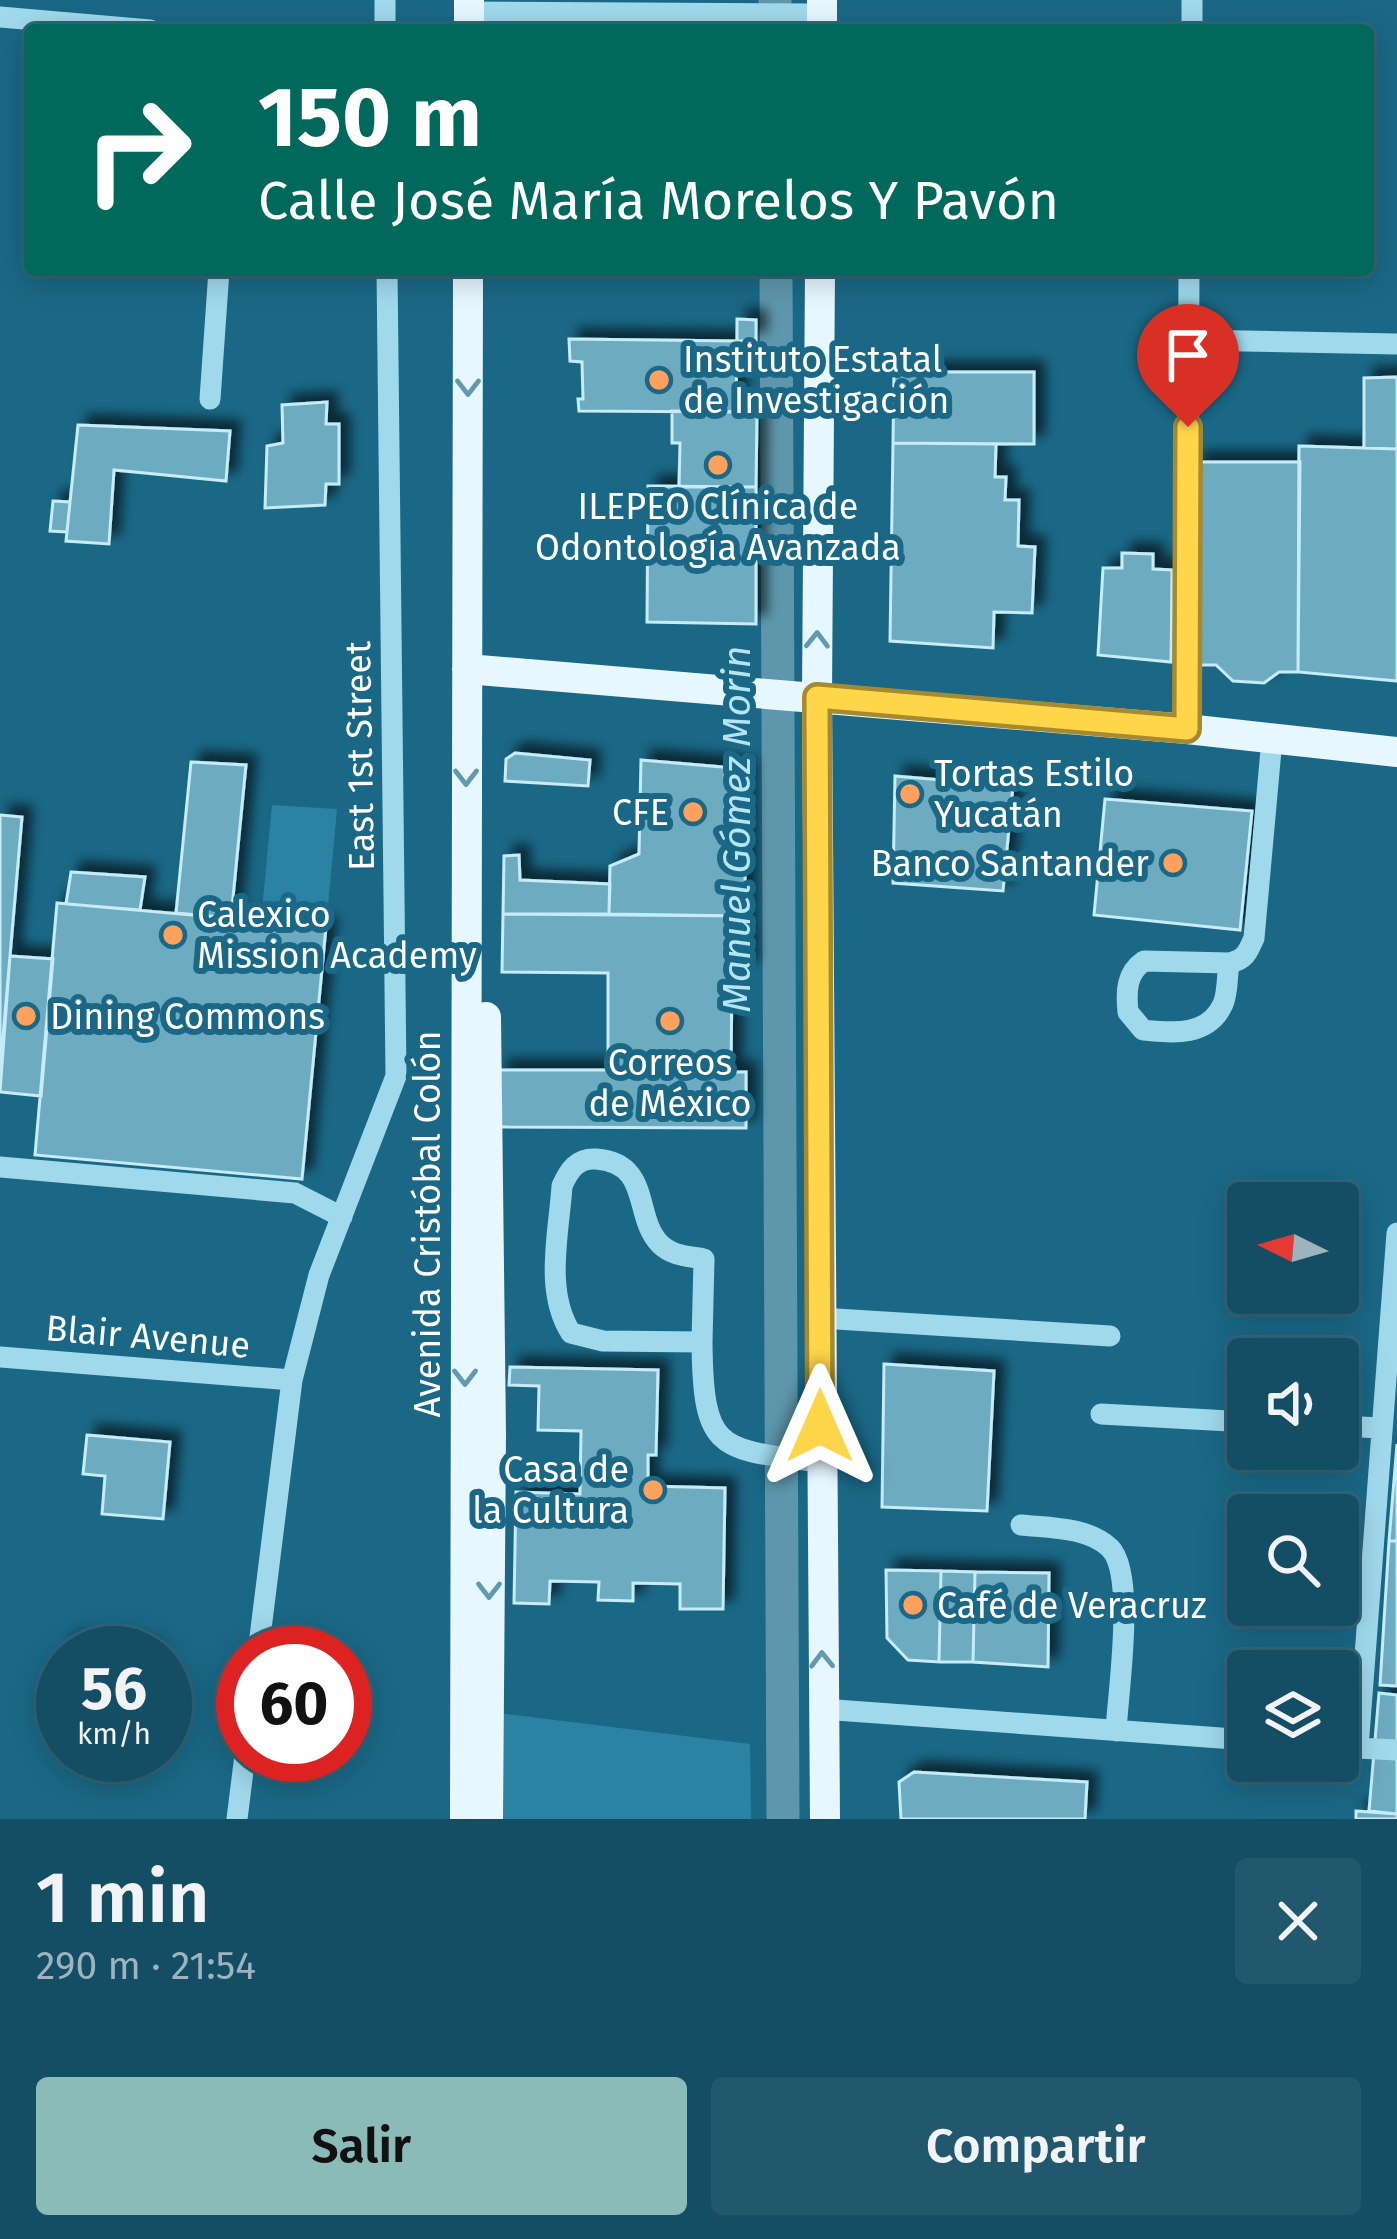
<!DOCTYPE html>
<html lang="es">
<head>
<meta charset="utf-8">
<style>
  body { margin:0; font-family:"Fira Sans",sans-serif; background:#21586d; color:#f1f3f6; height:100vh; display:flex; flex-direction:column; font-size:45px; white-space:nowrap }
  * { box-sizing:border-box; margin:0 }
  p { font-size:39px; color:#9db4bf }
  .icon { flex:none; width:66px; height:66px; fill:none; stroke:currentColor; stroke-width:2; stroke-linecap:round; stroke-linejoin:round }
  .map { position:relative; height:1819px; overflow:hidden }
  .side { display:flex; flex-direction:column; background:#144e64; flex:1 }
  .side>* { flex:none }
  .guide { position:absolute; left:24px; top:24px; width:1350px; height:252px; border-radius:12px; box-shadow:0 6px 30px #0003,0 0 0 3px #336578; background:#00695c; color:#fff; overflow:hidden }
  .needle { width:78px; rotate:275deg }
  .tools { position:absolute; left:1227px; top:1182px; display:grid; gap:24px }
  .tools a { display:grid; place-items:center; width:132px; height:132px; border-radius:12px; background:#144e64; box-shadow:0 6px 30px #0003,0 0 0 3px #336578; font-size:60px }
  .speed { position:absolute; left:36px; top:1626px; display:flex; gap:24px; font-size:60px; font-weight:700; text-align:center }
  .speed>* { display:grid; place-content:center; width:156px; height:156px; border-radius:50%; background:#144e64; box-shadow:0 6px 30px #0003,0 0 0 3px #336578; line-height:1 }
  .speed small { font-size:30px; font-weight:400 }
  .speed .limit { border:18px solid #d22; background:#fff; color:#111 }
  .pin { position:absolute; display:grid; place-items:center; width:102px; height:102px; color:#fff; margin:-123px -51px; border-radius:50% 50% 50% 0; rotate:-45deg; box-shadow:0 0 12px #0007 }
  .pin .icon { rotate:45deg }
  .me { position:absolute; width:132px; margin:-66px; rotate:0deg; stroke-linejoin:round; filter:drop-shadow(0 0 9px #0008) }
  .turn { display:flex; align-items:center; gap:42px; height:252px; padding:0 36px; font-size:54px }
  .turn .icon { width:156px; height:156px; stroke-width:2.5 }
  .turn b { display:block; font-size:84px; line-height:102px }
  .round { display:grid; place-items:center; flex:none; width:126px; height:126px; border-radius:12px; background:#21586d }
  .overview { display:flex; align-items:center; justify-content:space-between; height:204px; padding:0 36px }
  h1 { font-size:72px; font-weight:600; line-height:90px }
  .primary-button { display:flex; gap:24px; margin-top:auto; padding:24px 36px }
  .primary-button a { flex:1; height:138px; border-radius:12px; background:#8bbbb9; color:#111; font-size:48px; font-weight:600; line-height:138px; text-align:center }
  .primary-button a+a { background:#21586d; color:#f1f3f6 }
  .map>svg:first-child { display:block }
  .green { fill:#2a83a3 }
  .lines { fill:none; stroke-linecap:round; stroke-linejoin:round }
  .canal { stroke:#5e97ac; stroke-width:33 }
  .building { fill:#6dabc1; stroke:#c6ecf9; stroke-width:3; filter:url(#shadow) }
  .minor { stroke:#a1d9ec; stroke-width:21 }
  .major { stroke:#e6f7ff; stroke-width:30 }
  .oneway { stroke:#619ab0 }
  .route-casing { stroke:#a68a30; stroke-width:30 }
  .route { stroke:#ffd54a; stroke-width:21 }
  .poi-dot { fill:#fea15c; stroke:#1a6886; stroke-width:4.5 }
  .labels { text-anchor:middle; stroke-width:12; stroke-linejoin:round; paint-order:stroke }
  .poi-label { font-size:36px; fill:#fff; stroke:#1a6886; text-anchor:start }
  .street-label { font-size:36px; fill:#fff; stroke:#1a6886 }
  .water-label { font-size:39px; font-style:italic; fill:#b4e5f5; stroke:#1a6886 }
</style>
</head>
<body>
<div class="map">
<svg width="1397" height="1819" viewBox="0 0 1397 1819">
  <defs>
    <filter id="shadow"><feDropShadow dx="10" dy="-10" stdDeviation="6" flood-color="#0009"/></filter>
  </defs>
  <rect width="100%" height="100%" fill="#1a6886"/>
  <path class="green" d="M 272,805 L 337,809 L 326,927 L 261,921 Z
    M 498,1713 L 750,1744 L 751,1819 L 499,1819 Z"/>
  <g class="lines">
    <path class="canal" d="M 775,0 L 775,30
      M 776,270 L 783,1819"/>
  </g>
  <path class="building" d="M 737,319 L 756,320 L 756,341 L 737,341 Z
    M 569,339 L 737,341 L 736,412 L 579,411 L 578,399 L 583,399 L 582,362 L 570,361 Z
    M 894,372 L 1034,372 L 1034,444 L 893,443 Z
    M 1397,377 L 1397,449 L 1364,448 L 1364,378 Z
    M 327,402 L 326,424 L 339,424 L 339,484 L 326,484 L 325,505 L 265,508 L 267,446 L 283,443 L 282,405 Z
    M 672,411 L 757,412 L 756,487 L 679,487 L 680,443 L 672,443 Z
    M 78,425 L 230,431 L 226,481 L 114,470 L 109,544 L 66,541 Z
    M 893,443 L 996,444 L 995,477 L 1006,477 L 1005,500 L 1019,500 L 1018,546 L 1035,547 L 1032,613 L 994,612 L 993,648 L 890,641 Z
    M 1299,446 L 1397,449 L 1397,681 L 1298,672 Z
    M 1194,462 L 1300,462 L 1298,672 L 1279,672 L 1264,683 L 1233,681 L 1216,665 L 1193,665 Z
    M 648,486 L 756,487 L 756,624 L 647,622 Z
    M 53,501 L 70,502 L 67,532 L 50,531 Z
    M 1122,553 L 1153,554 L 1153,569 L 1172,570 L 1171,662 L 1098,655 L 1103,568 L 1122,568 Z
    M 515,753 L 590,760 L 588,786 L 505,781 L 506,759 Z
    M 641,760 L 745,769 L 745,916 L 609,914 L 610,866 L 639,854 Z
    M 191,762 L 246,765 L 231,918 L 176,913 Z
    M 895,776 L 1013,786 L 1003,891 L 893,883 Z
    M 1105,799 L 1252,811 L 1240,930 L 1094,915 Z
    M 0,815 L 22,817 L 0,1072 Z
    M 519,855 L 520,880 L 610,884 L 609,914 L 503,914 L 504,856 Z
    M 71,872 L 145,877 L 140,910 L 66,904 Z
    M 57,903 L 326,927 L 302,1179 L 35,1155 Z
    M 503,914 L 745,916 L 747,970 L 732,970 L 731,1072 L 746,1072 L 746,1128 L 498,1127 L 498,1070 L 608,1070 L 608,973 L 502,972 Z
    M 10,956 L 53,959 L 41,1096 L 0,1092 Z
    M 884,1364 L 994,1371 L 987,1511 L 882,1507 Z
    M 510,1367 L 658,1370 L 656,1455 L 648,1455 L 648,1486 L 725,1488 L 723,1609 L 680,1609 L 680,1584 L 633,1583 L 633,1601 L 598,1600 L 599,1582 L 550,1581 L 549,1604 L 514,1603 L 516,1492 L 580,1494 L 581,1431 L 538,1430 L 539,1386 L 509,1385 Z
    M 87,1435 L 170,1442 L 163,1519 L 102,1514 L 105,1476 L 83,1474 Z
    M 1397,1444 L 1397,1541 L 1389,1541 Z
    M 1389,1541 L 1397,1541 L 1397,1686 L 1380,1685 Z
    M 886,1570 L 941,1571 L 939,1662 L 908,1660 L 887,1638 Z
    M 941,1571 L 975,1572 L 973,1662 L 939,1662 Z
    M 975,1572 L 1049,1573 L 1048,1667 L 973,1662 Z
    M 66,1645 L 151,1652 L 151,1653 L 65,1653 Z
    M 1379,1693 L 1397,1695 L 1397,1814 L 1369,1811 Z
    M 914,1772 L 1087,1782 L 1085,1819 L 901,1819 L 899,1782 Z
    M 1356,1811 L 1397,1814 L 1397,1819 L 1356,1819 Z"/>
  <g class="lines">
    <path class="minor" d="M 385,0 L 385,30
      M 469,12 L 822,14
      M 0,17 L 150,30
      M 1192,30 L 1192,0
      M 1188,340 L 1397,344
      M 210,399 L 219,270
      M 1187,729 L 1189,270
      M 1229,963 C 1227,975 1228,993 1223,1004 C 1208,1037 1173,1033 1143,1030 L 1128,1012 C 1126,992 1126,973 1144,961 L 1229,963 C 1245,960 1248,952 1254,938 L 1272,739
      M 0,1167 L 295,1193 L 342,1217
      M 820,1318 L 1110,1336
      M 702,1342 L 704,1259 C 688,1256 672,1256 660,1244 C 633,1217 652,1163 596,1159 C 577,1158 569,1170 562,1186 C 559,1233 544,1291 571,1333 L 603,1341 L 702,1342 C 703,1453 719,1449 819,1462
      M 0,1357 L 292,1380
      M 1101,1414 L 1248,1422
      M 1338,1426 L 1382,1428
      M 1021,1525 C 1050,1528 1088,1527 1110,1548 C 1136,1574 1118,1692 1116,1731
      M 258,1653 L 292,1380 L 319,1275 L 396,1076 L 387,270
      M 822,1709 L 1248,1740
      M 1338,1747 L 1397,1750
      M 1358,1748 L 1397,1233
      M 237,1819 L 245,1755"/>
    <path class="major" d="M 469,30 L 469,0
      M 822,30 L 822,0
      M 820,270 L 817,697 L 825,1819
      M 467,669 L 1187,729 L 1397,752
      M 486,1017 L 491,1434 L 488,1819
      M 465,1819 L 468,270"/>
  </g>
  <defs><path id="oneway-chevron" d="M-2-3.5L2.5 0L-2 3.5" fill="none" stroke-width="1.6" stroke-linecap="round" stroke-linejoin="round" transform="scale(3)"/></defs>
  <g class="oneway">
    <use href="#oneway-chevron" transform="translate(468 387) rotate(90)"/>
    <use href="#oneway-chevron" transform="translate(817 640) rotate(-89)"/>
    <use href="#oneway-chevron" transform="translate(466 777) rotate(90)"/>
    <use href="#oneway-chevron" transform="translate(465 1377) rotate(90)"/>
    <use href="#oneway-chevron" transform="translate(489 1590) rotate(90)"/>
    <use href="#oneway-chevron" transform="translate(822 1660) rotate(-91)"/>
  </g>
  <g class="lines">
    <defs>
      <path id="route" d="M 820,1426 L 817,697 L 1187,729 L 1188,427"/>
    </defs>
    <use href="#route" class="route-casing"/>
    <use href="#route" class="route"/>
  </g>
  <g class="poi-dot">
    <circle cx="659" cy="380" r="12"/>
    <circle cx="718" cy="465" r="12"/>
    <circle cx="910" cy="794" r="12"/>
    <circle cx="693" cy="812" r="12"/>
    <circle cx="1173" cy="863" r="12"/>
    <circle cx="173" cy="935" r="12"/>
    <circle cx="26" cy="1016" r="12"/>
    <circle cx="670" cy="1021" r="12"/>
    <circle cx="653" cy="1490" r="12"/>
    <circle cx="913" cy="1605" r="12"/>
  </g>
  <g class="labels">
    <g class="poi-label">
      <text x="683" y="372">Instituto Estatal<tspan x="683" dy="41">de Investigación</tspan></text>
      <text x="718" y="519" text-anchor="middle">ILEPEO Clínica de<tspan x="718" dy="41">Odontología Avanzada</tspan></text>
      <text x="934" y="786">Tortas Estilo<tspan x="934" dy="41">Yucatán</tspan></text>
      <text x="669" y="825" text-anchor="end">CFE</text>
      <text x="1149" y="876" text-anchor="end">Banco Santander</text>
      <text x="197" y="927">Calexico<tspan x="197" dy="41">Mission Academy</tspan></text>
      <text x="50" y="1029">Dining Commons</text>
      <text x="670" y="1075" text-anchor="middle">Correos<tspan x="670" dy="41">de México</tspan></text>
      <text x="629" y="1482" text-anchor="end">Casa de<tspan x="629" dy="41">la Cultura</tspan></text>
      <text x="937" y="1618">Café de Veracruz</text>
    </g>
    <g class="street-label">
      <text transform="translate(359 756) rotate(-91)" y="13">East 1st Street</text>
      <text transform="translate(427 1224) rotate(-90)" y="13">Avenida Cristóbal Colón</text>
      <text transform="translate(148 1336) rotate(5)" y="13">Blair Avenue</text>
    </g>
    <g class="water-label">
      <text transform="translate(736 829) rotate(-90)" y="14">Manuel Gómez Morin</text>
    </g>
  </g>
</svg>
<div class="tools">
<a><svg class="needle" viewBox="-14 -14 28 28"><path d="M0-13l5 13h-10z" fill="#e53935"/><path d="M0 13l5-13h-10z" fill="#9db4bf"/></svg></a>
<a><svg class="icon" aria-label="sound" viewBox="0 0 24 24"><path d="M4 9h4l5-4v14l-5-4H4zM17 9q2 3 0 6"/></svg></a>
<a><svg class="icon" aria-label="search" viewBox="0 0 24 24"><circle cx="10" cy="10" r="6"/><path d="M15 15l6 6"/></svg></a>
<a><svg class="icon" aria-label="layers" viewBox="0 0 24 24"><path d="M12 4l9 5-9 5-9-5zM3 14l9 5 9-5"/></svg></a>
</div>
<div class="speed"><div>56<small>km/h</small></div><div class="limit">60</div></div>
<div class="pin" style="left:1188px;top:427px;background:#d93025"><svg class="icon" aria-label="arrive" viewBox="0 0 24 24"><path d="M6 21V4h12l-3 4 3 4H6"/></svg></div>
<svg class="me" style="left:820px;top:1426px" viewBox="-20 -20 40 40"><path d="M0-17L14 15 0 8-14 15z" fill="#ffd54a" stroke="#fff" stroke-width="4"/></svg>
<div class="guide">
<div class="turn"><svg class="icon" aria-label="right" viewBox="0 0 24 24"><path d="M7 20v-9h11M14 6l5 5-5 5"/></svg><div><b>150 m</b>Calle José María Morelos Y Pavón</div></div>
</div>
</div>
<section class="side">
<div class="overview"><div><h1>1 min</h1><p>290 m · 21:54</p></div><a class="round"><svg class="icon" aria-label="close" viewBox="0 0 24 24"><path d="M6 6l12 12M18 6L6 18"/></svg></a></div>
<div class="primary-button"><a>Salir</a><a>Compartir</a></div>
</section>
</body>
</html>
